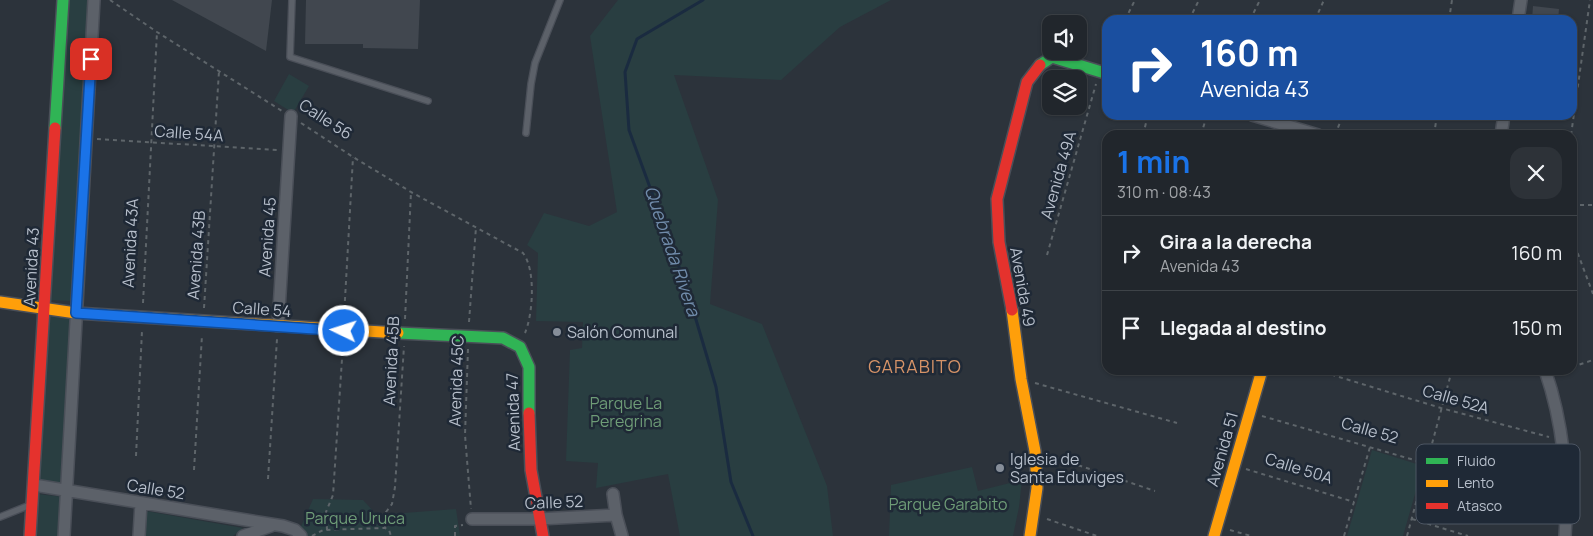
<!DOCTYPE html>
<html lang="es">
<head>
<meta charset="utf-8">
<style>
  body { margin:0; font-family:Manrope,sans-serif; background:#2d3238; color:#f1f3f6; height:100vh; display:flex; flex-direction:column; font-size:19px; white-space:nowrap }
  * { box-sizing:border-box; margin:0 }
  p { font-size:16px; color:#a2a5a9 }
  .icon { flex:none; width:28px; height:28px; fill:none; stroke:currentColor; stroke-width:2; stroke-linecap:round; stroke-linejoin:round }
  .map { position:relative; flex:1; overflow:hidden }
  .sheet { position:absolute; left:1102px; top:130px; width:475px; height:245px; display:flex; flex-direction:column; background:#21262c; border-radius:15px; box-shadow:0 1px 4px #0004,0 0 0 1px #3e4348 }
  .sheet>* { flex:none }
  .top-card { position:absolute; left:1102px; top:15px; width:475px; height:105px; border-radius:15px; box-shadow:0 1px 4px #0004,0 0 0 1px #3e4348; background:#1a4fa0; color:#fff; overflow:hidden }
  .controls { position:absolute; left:1042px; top:15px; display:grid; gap:10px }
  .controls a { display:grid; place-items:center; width:45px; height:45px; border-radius:10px; background:#21262c; box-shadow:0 1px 4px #0004,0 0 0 1px #3e4348; font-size:25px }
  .pin { position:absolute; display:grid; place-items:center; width:42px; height:42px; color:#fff; margin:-21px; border-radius:10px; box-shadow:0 2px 8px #0006 }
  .me { position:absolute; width:55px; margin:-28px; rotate:274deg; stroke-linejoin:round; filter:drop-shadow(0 0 4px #0008) }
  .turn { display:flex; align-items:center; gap:18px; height:105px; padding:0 15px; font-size:22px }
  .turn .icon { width:65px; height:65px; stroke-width:2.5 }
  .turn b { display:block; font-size:35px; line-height:42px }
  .round { display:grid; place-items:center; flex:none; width:52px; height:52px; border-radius:15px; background:#2d3238 }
  .summary { display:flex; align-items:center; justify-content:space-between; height:85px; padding:0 15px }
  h1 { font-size:30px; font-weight:700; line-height:38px; color:#1a73e8 }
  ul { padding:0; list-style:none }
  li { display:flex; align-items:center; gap:15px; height:75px; padding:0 15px; border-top:1px solid #3e4348 }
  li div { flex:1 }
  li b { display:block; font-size:19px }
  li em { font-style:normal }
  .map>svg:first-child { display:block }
  .green { fill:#293e41 }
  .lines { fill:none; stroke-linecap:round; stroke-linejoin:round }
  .stream { stroke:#1a2b40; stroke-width:3 }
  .building { fill:#41474f }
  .lane-casing { stroke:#4a4f58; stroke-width:8 }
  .street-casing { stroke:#4a4f58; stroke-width:14 }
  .fast-casing { stroke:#4a4f58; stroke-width:14 }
  .slow-casing { stroke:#4a4f58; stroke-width:14 }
  .jam-casing { stroke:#4a4f58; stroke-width:14 }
  .path { stroke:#5e656a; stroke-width:2; stroke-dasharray:4 4; stroke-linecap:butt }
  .lane { stroke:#5c6169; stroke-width:5.5 }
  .street { stroke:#5c6169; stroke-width:11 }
  .fast { stroke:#30b455; stroke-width:11 }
  .slow { stroke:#ff9f0a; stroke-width:11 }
  .jam { stroke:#e5322d; stroke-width:11 }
  .route-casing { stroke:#114b97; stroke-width:12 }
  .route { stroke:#1a73e8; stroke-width:9 }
  .poi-dot { fill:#868e99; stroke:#1f2936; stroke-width:2 }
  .labels { text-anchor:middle; stroke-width:5; stroke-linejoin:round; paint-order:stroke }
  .street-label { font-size:16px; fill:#b7bfcb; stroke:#1f2936 }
  .poi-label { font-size:16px; fill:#b7bfcb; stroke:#1f2936; text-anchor:start }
  .park-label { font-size:16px; fill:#6e9c77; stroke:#1f2936 }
  .water-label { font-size:18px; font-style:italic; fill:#708baa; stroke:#1f2936 }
  .neighbourhood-label { font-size:18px; letter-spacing:1px; fill:#d69367; stroke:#1f2936 }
  .key { fill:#1f2936; stroke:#4d5663; stroke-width:1 }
  .key-label { font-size:14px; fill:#b7bfcb }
</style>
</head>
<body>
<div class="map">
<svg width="1593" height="536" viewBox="0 0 1593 536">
  <rect width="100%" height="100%" fill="#2c333b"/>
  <path class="green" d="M 67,0 L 90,0 L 72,301 L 49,300 Z
    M 618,0 L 891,0 L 840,27 L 781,80 L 674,75 L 718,200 L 710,304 L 762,324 L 827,486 L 833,536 L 680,536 L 668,474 L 596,488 L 598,463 L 566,461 L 570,350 L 582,348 L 583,322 L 536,321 L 538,253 L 527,245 L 544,213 L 589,226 L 617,212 L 590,36 Z
    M 289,74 L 309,86 L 293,113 L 274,101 Z
    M 48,315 L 72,319 L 63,487 L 37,482 Z
    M 1372,450 L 1423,466 L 1403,536 L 1347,536 Z
    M 972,467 L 978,491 L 1022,480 L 1019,507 L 1013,536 L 889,536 L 891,485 Z
    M 37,494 L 64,497 L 61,536 L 34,536 Z
    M 313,499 L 363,500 L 377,515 L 456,509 L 460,536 L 303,536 L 299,531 Z
    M 146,511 L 243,528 L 233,536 L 145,536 Z"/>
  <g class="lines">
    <path class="stream" d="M 703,0 L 637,39 L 625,72 L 629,130 L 686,286 L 716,387 L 731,482 L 753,536"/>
  </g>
  <path class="building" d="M 172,0 L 272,0 L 266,51 Z
    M 306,0 L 420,0 L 418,49 L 363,48 L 363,44 L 305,44 Z
    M 1533,6 L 1559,9 L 1558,20 L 1532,20 Z"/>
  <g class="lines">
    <defs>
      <path id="lane" d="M 292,0 L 290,57 L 428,101
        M 526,133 L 531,84 L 535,63 L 560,0
        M 0,517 L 30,505"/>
      <path id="street" d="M 1518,20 L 1521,0
        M 1252,115 L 1318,135
        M 1501,135 L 1504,115
        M 278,326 L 291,116
        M 1545,370 C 1563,422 1569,481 1565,536
        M 34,485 L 283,526 L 295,530 L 301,536
        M 616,515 L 622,536
        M 472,519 L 539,519 L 616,515 L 613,494
        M 64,536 L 94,0
        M 139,536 L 141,503
        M 243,536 L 271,526"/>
      <path id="fast" d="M 1040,65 L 1052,57 L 1108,74
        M 55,128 L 63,0
        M 398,333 L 503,338 L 520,347 L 529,367 L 529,413"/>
      <path id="slow" d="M 0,302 L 76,313 L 398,333
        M 1012,310 L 1021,379 L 1035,451 L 1037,488 L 1030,536
        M 1214,536 L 1262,370"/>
      <path id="jam" d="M 1012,310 L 999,242 L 997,199 L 1027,82 L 1040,65
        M 529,413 L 531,470 L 543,536
        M 30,536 L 55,128"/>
    </defs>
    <use href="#lane" class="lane-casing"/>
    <use href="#street" class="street-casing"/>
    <use href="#fast" class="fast-casing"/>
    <use href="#slow" class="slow-casing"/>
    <use href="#jam" class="jam-casing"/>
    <path class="path" d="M 110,0 L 157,32 L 282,111
      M 1125,20 L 1135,0
      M 1189,20 L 1199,0
      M 1250,20 L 1260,0
      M 1315,20 L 1324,0
      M 1449,20 L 1452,0
      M 301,123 L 353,157 L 411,192 L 523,253 C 536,270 533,314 525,333
      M 1143,135 L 1148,115
      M 1201,135 L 1207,115
      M 1335,135 L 1343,115
      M 1434,135 L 1437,115
      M 1571,135 L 1590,0
      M 97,139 L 277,150
      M 1572,205 L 1593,205
      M 1572,238 L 1593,294
      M 1047,255 L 1096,84
      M 1104,272 L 1108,260
      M 143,303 L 157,32
      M 204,308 L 219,71
      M 344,317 L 353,157
      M 405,319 L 411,192
      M 469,322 L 476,227
      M 468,349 L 465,435 L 471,509
      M 1572,367 L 1593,360
      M 1316,370 L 1441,408 L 1549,437
      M 1528,370 L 1535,372
      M 1556,372 L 1564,370
      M 1035,383 L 1177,423
      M 1262,416 L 1556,501
      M 1048,455 L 1155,491
      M 136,456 L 142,331
      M 1246,469 L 1354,502
      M 194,470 L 202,335
      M 268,479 L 277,339
      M 1047,519 L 1097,536
      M 1412,519 L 1468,536
      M 385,528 L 386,512 L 392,504 L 395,487 L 404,346
      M 327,530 L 326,512 L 333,495 L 343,344
      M 1230,530 L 1251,536
      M 312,536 L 323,530 L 385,528 L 389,530 L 391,536
      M 455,536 L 455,526 L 463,525
      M 1344,536 L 1370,447
      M 1407,536 L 1452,370"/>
    <use href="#lane" class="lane"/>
    <use href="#street" class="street"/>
    <use href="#fast" class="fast"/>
    <use href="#slow" class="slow"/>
    <use href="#jam" class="jam"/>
  </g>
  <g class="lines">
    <defs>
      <path id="route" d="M 91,59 L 76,313 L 344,331"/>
    </defs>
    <use href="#route" class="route-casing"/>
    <use href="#route" class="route"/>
  </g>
  <g class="poi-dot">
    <circle cx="557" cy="332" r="5"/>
    <circle cx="1000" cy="468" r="5"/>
  </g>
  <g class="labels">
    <g class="street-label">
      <text transform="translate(326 119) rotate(33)" y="6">Calle 56</text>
      <text transform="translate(189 133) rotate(4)" y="6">Calle 54A</text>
      <text transform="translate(1058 175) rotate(-74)" y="6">Avenida 49A</text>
      <text transform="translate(267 237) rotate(-86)" y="6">Avenida 45</text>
      <text transform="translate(130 243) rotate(-87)" y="6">Avenida 43A</text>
      <text transform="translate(196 255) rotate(-86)" y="6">Avenida 43B</text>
      <text transform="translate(31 267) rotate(-87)" y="6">Avenida 43</text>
      <text transform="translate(1023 287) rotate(80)" y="6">Avenida 49</text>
      <text transform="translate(262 309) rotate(4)" y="6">Calle 54</text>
      <text transform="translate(391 361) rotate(-87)" y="6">Avenida 45B</text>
      <text transform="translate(456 381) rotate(-88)" y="6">Avenida 45C</text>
      <text transform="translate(1456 399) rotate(16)" y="6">Calle 52A</text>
      <text transform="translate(513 412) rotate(-92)" y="6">Avenida 47</text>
      <text transform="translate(1370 430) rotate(16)" y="6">Calle 52</text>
      <text transform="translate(1222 449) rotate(-74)" y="6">Avenida 51</text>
      <text transform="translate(1299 468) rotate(17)" y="6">Calle 50A</text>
      <text transform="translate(156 489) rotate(9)" y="6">Calle 52</text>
      <text transform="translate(554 502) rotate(-2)" y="6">Calle 52</text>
    </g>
    <g class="poi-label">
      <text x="567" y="338">Salón Comunal</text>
      <text x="1010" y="465">Iglesia de<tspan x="1010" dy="18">Santa Eduviges</tspan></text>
    </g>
    <g class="park-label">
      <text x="626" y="409">Parque La<tspan x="626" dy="18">Peregrina</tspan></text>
      <text x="948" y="510">Parque Garabito</text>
      <text x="355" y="524">Parque Uruca</text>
    </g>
    <g class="water-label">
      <text transform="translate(672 251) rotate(71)" y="6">Quebrada Rivera</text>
    </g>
    <g class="neighbourhood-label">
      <text x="915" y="373">GARABITO</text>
    </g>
  </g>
  <rect x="1416" y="444" width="164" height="80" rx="8" class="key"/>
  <rect x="1426" y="458" width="22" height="6" fill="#30b455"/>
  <rect x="1426" y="480" width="22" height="7" fill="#ff9f0a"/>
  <rect x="1426" y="503" width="22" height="6" fill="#e5322d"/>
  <g class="key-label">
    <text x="1457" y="466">Fluido</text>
    <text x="1457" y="488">Lento</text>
    <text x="1457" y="511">Atasco</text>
  </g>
</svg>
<div class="controls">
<a><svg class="icon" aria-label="sound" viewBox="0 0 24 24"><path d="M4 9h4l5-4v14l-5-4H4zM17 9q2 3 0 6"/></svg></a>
<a><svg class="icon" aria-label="layers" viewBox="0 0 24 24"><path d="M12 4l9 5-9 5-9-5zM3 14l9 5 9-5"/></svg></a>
</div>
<div class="pin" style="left:91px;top:59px;background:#d93025"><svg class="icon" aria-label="arrive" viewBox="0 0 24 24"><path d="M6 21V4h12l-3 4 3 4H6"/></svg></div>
<svg class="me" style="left:344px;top:331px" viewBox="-20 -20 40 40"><circle r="17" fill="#1a73e8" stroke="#fff" stroke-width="3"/><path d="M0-11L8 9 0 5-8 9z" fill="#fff"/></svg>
<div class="top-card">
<div class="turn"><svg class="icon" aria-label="right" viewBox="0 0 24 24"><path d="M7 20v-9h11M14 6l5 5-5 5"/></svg><div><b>160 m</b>Avenida 43</div></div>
</div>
<section class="sheet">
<div class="summary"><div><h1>1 min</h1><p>310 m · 08:43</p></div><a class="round"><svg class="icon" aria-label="close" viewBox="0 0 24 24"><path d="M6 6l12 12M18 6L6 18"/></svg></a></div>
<ul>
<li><svg class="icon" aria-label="right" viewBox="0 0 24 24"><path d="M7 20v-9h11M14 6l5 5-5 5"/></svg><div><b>Gira a la derecha</b><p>Avenida 43</p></div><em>160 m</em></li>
<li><svg class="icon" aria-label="arrive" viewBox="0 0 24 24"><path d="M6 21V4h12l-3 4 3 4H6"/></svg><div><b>Llegada al destino</b></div><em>150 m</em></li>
</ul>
</section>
</div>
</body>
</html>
